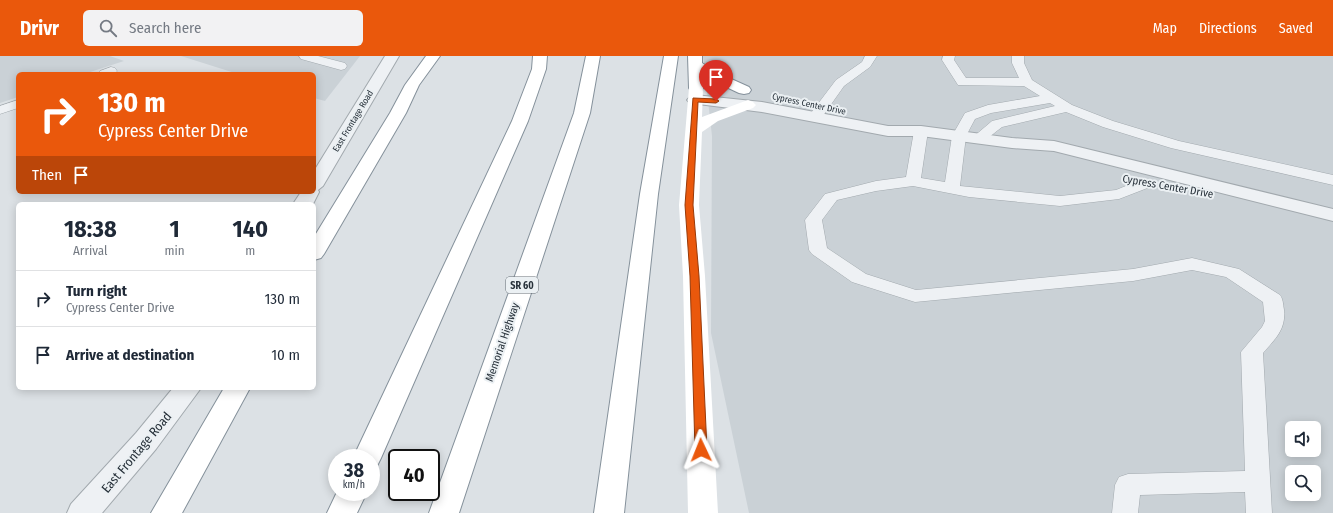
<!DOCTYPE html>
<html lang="en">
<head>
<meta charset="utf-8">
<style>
  body { margin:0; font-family:"Fira Sans Condensed",sans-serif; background:#f2f2f3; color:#1f2937; height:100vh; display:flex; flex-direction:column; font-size:15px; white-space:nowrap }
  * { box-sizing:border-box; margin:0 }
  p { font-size:13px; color:#747a83 }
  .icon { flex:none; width:22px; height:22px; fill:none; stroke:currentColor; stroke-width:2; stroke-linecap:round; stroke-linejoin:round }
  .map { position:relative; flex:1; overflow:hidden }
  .side { position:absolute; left:16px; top:146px; width:300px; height:188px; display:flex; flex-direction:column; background:#fff; border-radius:6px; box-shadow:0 2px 10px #0003 }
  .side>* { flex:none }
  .banner { position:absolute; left:16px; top:16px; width:300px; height:122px; border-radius:6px; box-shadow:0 2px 10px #0003; background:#ea580c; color:#fff; overflow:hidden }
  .fabs { position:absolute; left:1285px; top:365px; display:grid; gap:8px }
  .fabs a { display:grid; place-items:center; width:36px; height:36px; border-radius:6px; background:#fff; box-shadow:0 2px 10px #0003; font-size:20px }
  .speed { position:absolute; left:328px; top:393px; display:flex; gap:8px; font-size:20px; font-weight:700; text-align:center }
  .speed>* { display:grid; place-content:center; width:52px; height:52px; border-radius:50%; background:#fff; box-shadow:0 2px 10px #0003; line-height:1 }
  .speed small { font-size:10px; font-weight:400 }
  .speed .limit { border:2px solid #111; border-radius:6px; background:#fff; color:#111 }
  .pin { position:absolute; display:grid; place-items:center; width:34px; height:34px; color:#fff; margin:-41px -17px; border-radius:50% 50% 50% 0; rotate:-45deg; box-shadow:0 0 4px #0007 }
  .pin .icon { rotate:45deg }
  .me { position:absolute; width:44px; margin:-22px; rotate:358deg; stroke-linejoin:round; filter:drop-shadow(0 0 3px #0008) }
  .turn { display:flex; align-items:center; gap:14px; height:84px; padding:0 16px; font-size:18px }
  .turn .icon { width:52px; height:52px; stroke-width:2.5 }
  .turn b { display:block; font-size:28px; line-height:34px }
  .then { display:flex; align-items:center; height:38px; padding:0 16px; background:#0003; gap:8px; font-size:15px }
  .eta { display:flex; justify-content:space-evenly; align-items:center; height:68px; text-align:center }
  .eta b { font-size:24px; font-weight:700; line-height:28px }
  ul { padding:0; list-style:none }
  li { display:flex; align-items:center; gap:12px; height:56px; padding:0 16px; border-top:1px solid #e0e1e3 }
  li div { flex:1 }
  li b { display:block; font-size:15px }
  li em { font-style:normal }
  header { display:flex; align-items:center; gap:24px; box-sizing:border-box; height:56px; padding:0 20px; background:#ea580c; color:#fff }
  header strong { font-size:19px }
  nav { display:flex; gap:22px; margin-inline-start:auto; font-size:14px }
  .search { width:280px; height:36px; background:#f2f2f3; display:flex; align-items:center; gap:10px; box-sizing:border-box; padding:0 14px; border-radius:6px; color:#747a83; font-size:15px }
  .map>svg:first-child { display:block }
  .built { fill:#cad1d6; fill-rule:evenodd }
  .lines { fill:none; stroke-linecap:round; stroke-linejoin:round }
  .lane-casing { stroke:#a2a9ae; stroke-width:1 }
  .street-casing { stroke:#a2a9ae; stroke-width:2 }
  .highway-casing { stroke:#85919b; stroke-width:2 }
  .lane { fill:#eef1f4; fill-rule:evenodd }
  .street { fill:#eef1f4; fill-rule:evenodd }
  .secondary { fill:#fff; fill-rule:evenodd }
  .highway { fill:#fff; fill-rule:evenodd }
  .route { fill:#ea580c; stroke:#983908 }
  .labels { text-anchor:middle; stroke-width:4; stroke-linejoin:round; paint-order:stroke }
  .far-street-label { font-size:9px; fill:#27313a; stroke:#ebf0f3 }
  .shield { fill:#ebf0f3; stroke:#626a72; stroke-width:1 }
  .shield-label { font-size:10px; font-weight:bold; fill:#27313a }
  .street-label { font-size:11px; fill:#27313a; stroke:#ebf0f3 }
  .near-street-label { font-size:13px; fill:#27313a; stroke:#ebf0f3 }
</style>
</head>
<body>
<header>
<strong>Drivr</strong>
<div class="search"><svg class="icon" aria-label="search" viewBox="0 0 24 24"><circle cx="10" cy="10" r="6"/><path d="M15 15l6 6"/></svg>Search here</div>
<nav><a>Map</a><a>Directions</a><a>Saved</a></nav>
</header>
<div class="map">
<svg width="1333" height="457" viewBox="0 0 1333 457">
  <rect width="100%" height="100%" fill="#dce1e5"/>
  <path class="built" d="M 0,0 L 110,0 L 124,5 L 84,18 L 18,18 L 18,41 L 0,47 Z
    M 181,0 L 360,0 L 325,45 L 314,42 L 314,18 L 238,18 Z
    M 703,0 L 1333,0 L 1333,457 L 749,457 L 711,277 L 712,80 ZM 1292,372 L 1314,372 L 1314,394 L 1292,394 ZM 1292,416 L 1314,416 L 1314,438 L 1292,438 Z"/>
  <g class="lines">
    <defs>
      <path id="lane" d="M 299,0 L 318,0 L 345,7 L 347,10 L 345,13 L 341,14 L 301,3 Z
        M 865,0 L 877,0 L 870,11 L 844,30 L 820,64 L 815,65 L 810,64 L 808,61 L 836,24 L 862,6 Z
        M 943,0 L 955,0 L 954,4 L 966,22 L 1019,22 L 1012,7 L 1012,0 L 1024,0 L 1024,7 L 1032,24 L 1072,49 L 1113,65 L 1179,85 L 1333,119 L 1333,129 L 1171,92 L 1103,71 L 1066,56 L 1002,71 L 984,85 L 979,86 L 974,85 L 972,82 L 992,65 L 1055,50 L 1050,47 L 991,57 L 975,63 L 966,80 L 960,130 L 1060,140 L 1116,134 L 1138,125 L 1144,123 L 1150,125 L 1152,128 L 1150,131 L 1119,143 L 1060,150 L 969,141 L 913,130 L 876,135 L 837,144 L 822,164 L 827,192 L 866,218 L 916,234 L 1133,213 L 1192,202 L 1239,213 L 1280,239 C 1283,243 1283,248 1284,254 C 1286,274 1275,283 1263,297 L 1272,457 L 1246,457 L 1245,436 L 1140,439 L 1138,457 L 1112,457 L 1115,429 L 1119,421 L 1128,418 L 1245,415 L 1241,296 L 1262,271 L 1265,265 L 1263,246 L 1226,221 L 1192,214 L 1133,225 L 915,246 L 852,226 L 812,198 L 809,194 L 805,164 L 825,138 L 876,125 L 906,121 L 914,75 L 916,72 L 921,71 L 926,72 L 928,75 L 921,122 L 945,126 L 952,80 L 965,57 L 988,49 L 1040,40 L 1024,30 L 958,29 L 942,4 Z
        M 111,11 L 115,12 L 117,15 L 115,18 L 98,18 L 100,15 Z
        M 18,44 L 18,52 L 0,58 L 0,50 Z"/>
      <path id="street" d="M 385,0 L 399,0 L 323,130 L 318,134 L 319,136 L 313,148 L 293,148 L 301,136 L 314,136 L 314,115 Z
        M 695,39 L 762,46 L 888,70 L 921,70 L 1012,82 L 1054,85 L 1333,153 L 1333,165 L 1054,95 L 1012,92 L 921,80 L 888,80 L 762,56 L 690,47 L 687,44 L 690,41 Z
        M 173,332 L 201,332 L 156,393 L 102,457 L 67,457 L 71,448 L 136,377 Z"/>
      <path id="highway" d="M 426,0 L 440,0 L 419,29 L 406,57 L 324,198 L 321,202 L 314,204 L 314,181 L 390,57 L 405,29 Z
        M 533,0 L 547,0 L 546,13 L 528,65 L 381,402 L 377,410 L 371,412 L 371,402 L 353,402 L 512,65 L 532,13 Z
        M 586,0 L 600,0 L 590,57 L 459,457 L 429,457 L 574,57 Z
        M 664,0 L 678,0 L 658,138 L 624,457 L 594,457 L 640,138 Z
        M 688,0 L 702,0 L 702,7 L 718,17 L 749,31 L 751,34 L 749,37 L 744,38 L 739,37 L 703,20 L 703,32 L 701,35 L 696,36 L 691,35 L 689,32 Z
        M 224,332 L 250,332 L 182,457 L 151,457 Z
        M 337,436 L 367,436 L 357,457 L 327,457 Z"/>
    </defs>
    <use href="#lane" class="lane-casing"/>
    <use href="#street" class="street-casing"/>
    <use href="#highway" class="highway-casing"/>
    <use href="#lane" class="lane"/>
    <use href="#street" class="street"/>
    <path class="secondary" d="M 696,28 L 701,29 L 703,32 L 702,61 L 748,44 L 753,46 L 756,49 L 753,52 L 718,65 L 702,76 L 699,149 L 705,220 L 718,457 L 688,457 L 683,220 L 679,149 L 689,32 L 691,29 Z"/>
    <use href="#highway" class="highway"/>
  </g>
  <path class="route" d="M 693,42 L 716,43 L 719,45 L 716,47 L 698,46 L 693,149 L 699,220 L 707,394 L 705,397 L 701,398 L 697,397 L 695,394 L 690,220 L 685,149 Z"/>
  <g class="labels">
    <g class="far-street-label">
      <text transform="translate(809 48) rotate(12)" y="3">Cypress Center Drive</text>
      <text transform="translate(353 65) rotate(-59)" y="3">East Frontage Road</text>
    </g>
    <rect class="shield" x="506" y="221" width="32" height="16" rx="3"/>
    <g class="shield-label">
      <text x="522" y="233">SR 60</text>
    </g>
    <g class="street-label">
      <text transform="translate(1168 130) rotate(10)" y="4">Cypress Center Drive</text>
      <text transform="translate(502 286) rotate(-71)" y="4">Memorial Highway</text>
    </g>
    <g class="near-street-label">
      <text transform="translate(136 396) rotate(-50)" y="5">East Frontage Road</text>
    </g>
  </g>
</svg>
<div class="fabs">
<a><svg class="icon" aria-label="sound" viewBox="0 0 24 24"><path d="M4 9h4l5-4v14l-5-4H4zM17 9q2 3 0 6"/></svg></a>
<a><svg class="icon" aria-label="search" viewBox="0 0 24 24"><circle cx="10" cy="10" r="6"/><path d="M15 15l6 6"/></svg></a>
</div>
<div class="speed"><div>38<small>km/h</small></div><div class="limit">40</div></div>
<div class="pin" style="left:716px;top:45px;background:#d93025"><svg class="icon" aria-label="arrive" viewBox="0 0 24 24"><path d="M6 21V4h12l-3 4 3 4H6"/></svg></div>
<svg class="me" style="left:701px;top:394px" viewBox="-20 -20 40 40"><path d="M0-17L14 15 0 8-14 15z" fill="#ea580c" stroke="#fff" stroke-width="4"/></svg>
<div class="banner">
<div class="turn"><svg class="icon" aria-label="right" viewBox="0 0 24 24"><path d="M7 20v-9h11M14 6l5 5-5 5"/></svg><div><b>130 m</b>Cypress Center Drive</div></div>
<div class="then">Then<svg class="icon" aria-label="arrive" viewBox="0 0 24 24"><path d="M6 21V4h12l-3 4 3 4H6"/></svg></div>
</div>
<section class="side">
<div class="eta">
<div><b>18:38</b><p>Arrival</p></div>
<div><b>1</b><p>min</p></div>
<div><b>140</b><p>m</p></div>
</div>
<ul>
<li><svg class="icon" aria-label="right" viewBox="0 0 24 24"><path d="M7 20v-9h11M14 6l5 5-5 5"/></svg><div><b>Turn right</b><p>Cypress Center Drive</p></div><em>130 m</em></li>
<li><svg class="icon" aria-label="arrive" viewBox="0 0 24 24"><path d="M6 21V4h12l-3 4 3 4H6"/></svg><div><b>Arrive at destination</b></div><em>10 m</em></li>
</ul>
</section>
</div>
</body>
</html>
